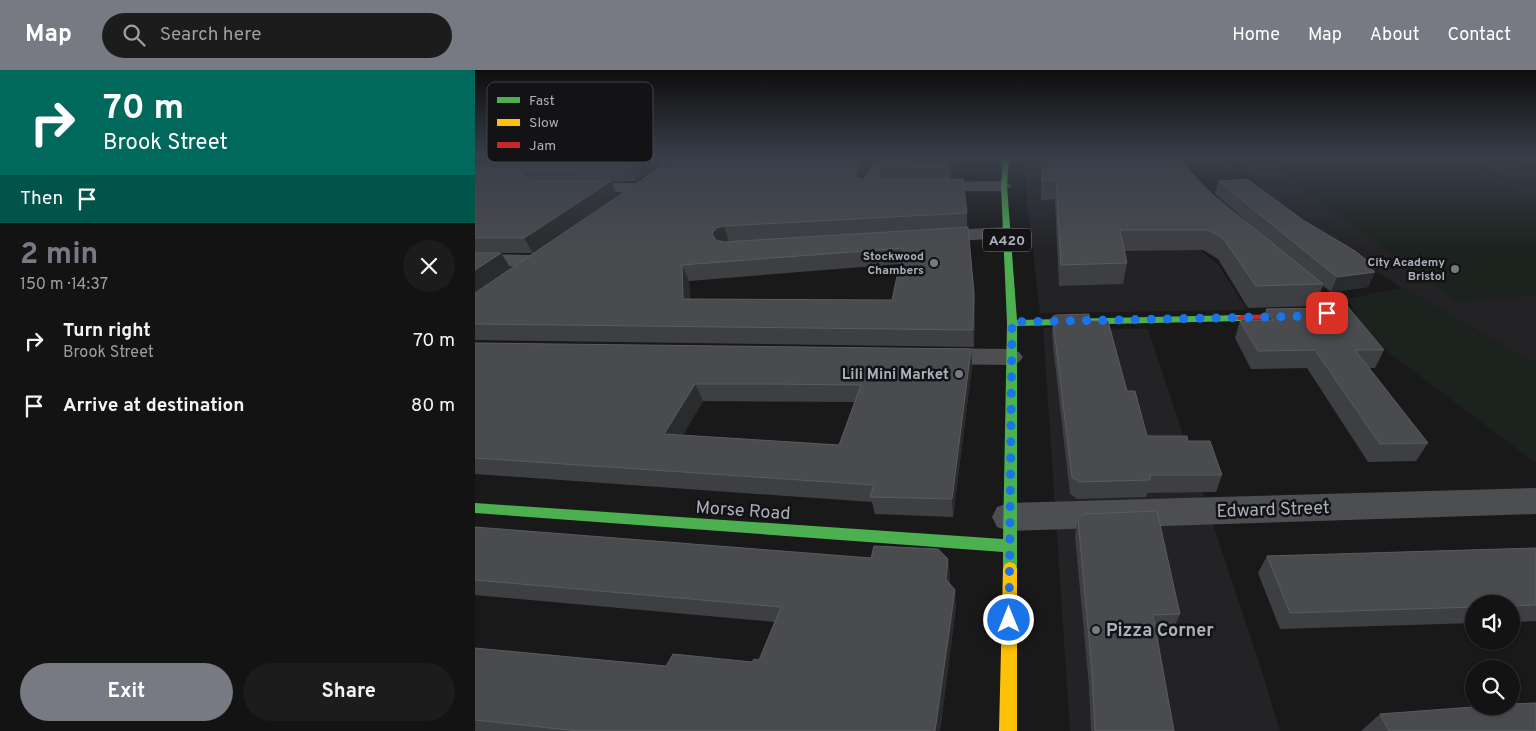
<!DOCTYPE html>
<html lang="en">
<head>
<meta charset="utf-8">
<style>
  body { margin:0; font-family:Overpass,sans-serif; background:#1c1c1c; color:#f1f3f6; height:100vh; display:flex; flex-direction:column; font-size:19px; white-space:nowrap }
  * { box-sizing:border-box; margin:0 }
  p { font-size:16px; color:#9d9ea0 }
  .icon { flex:none; width:28px; height:28px; fill:none; stroke:currentColor; stroke-width:2; stroke-linecap:round; stroke-linejoin:round }
  .map { position:relative; flex:1; overflow:hidden }
  .side { display:flex; flex-direction:column; background:#131313; width:475px }
  .side>* { flex:none }
  .guide { background:#00695c; color:#fff; overflow:hidden }
  .tools { position:absolute; left:990px; top:525px; display:grid; gap:10px }
  .tools a { display:grid; place-items:center; width:55px; height:55px; border-radius:50%; background:#131313; box-shadow:0 1px 4px #0004,0 0 0 1px #323233; font-size:25px }
  .pin { position:absolute; display:grid; place-items:center; width:42px; height:42px; color:#fff; margin:-21px; border-radius:10px; box-shadow:0 2px 8px #0006 }
  .me { position:absolute; width:55px; margin:-28px; rotate:0deg; stroke-linejoin:round; filter:drop-shadow(0 0 4px #0008) }
  .turn { display:flex; align-items:center; gap:18px; height:105px; padding:0 20px; font-size:22px }
  .turn .icon { width:65px; height:65px; stroke-width:2.5 }
  .turn b { display:block; font-size:35px; line-height:42px }
  .then { display:flex; align-items:center; height:48px; padding:0 20px; background:#0003; gap:10px; font-size:19px }
  .round { display:grid; place-items:center; flex:none; width:52px; height:52px; border-radius:26px; background:#1c1c1c }
  .head { display:flex; align-items:center; justify-content:space-between; height:85px; padding:0 20px }
  h1 { font-size:30px; font-weight:700; line-height:38px; color:#777a82 }
  .button { display:flex; gap:10px; margin-top:auto; padding:10px 20px }
  .button a { flex:1; height:58px; border-radius:30px; background:#777a82; color:#fff; font-size:20px; font-weight:700; line-height:58px; text-align:center }
  .button a+a { background:#1c1c1c; color:#f1f3f6 }
  ul { padding:0; list-style:none }
  li { display:flex; align-items:center; gap:15px; height:65px; padding:0 20px }
  li div { flex:1 }
  li b { display:block; font-size:19px }
  li em { font-style:normal }
  header { display:flex; align-items:center; gap:30px; box-sizing:border-box; height:70px; padding:0 25px; background:#777a82; color:#fff }
  header strong { font-size:24px }
  nav { display:flex; gap:28px; margin-inline-start:auto; font-size:18px }
  .search { width:350px; height:45px; background:#1c1c1c; display:flex; align-items:center; gap:12px; box-sizing:border-box; padding:0 18px; border-radius:28px; color:#9d9ea0; font-size:19px }
  main { display:flex; flex:1; min-height:0 }
  .map>svg:first-child { display:block }
  .built { fill:#232326 }
  .green { fill:#1c231e }
  .lines { fill:none; stroke-linecap:round; stroke-linejoin:round }
  .street { fill:#4d4e52; fill-rule:evenodd }
  .fast { fill:#4caf50; fill-rule:evenodd }
  .slow { fill:#ffc107; fill-rule:evenodd }
  .jam { fill:#c62828; fill-rule:evenodd }
  .wall { fill:#3e3f42; fill-rule:evenodd }
  .shaded-wall { fill:#2a2b2c }
  .building { fill:#4a4b4f; stroke:#595b60; fill-rule:evenodd }
  .route { stroke:#1a73e8; stroke-width:9; stroke-dasharray:0 16.2 }
  .poi-dot { fill:#777a82; stroke:#131315; stroke-width:2 }
  .labels { text-anchor:middle; stroke-width:5; stroke-linejoin:round; paint-order:stroke }
  .far-poi-label { font-size:12px; font-weight:bold; fill:#aaafba; stroke:#131315; text-anchor:end }
  .shield { fill:#131315; stroke:#7d8088; stroke-width:1 }
  .shield-label { font-size:14px; font-weight:bold; fill:#aaafba }
  .poi-label { font-size:15px; font-weight:bold; fill:#aaafba; stroke:#131315; text-anchor:end }
  .near-street-label { font-size:18px; fill:#aaafba; stroke:#131315 }
  .near-poi-label { font-size:18px; font-weight:bold; fill:#aaafba; stroke:#131315; text-anchor:start }
  .key { fill:#131315; stroke:#404247; stroke-width:1 }
  .key-label { font-size:14px; fill:#aaafba }
</style>
</head>
<body>
<header>
<strong>Map</strong>
<div class="search"><svg class="icon" aria-label="search" viewBox="0 0 24 24"><circle cx="10" cy="10" r="6"/><path d="M15 15l6 6"/></svg>Search here</div>
<nav><a>Home</a><a>Map</a><a>About</a><a>Contact</a></nav>
</header>
<main>
<section class="side">
<div class="guide">
<div class="turn"><svg class="icon" aria-label="right" viewBox="0 0 24 24"><path d="M7 20v-9h11M14 6l5 5-5 5"/></svg><div><b>70 m</b>Brook Street</div></div>
<div class="then">Then<svg class="icon" aria-label="arrive" viewBox="0 0 24 24"><path d="M6 21V4h12l-3 4 3 4H6"/></svg></div>
</div>
<div class="head"><div><h1>2 min</h1><p>150 m · 14:37</p></div><a class="round"><svg class="icon" aria-label="close" viewBox="0 0 24 24"><path d="M6 6l12 12M18 6L6 18"/></svg></a></div>
<ul>
<li><svg class="icon" aria-label="right" viewBox="0 0 24 24"><path d="M7 20v-9h11M14 6l5 5-5 5"/></svg><div><b>Turn right</b><p>Brook Street</p></div><em>70 m</em></li>
<li><svg class="icon" aria-label="arrive" viewBox="0 0 24 24"><path d="M6 21V4h12l-3 4 3 4H6"/></svg><div><b>Arrive at destination</b></div><em>80 m</em></li>
</ul>
<div class="button"><a>Exit</a><a>Share</a></div>
</section>
<div class="map">
<svg width="1061" height="661" viewBox="0 0 1061 661">
  <rect width="100%" height="100%" fill="#191919"/>
  <path class="built" d="M 550,87 L 690,87 L 660,128 L 743,194 L 772,240 L 565,243 L 552,132 Z
    M 708,87 L 750,87 L 757,98 L 713,97 Z
    M 760,87 L 1061,87 L 1061,294 L 927,218 L 871,181 L 796,128 Z
    M 568,258 L 673,259 L 784,592 L 805,661 L 595,661 Z"/>
  <path class="green" d="M 786,87 L 972,87 L 1061,131 L 1061,225 L 984,233 Z
    M 974,87 L 989,87 L 1033,108 L 1018,107 Z
    M 1034,87 L 1061,87 L 1061,99 L 1047,102 Z
    M 927,218 L 1061,294 L 1061,393 L 876,254 L 881,249 L 881,242 L 871,229 Z"/>
  <g class="lines">
    <path class="street" d="M 400,87 L 414,87 L 403,113 L 529,111 L 537,116 L 529,121 L 386,121 L 384,118 Z
      M 102,113 L 167,113 L 175,118 L 167,123 L 96,121 L 94,118 L 96,115 Z
      M 531,157 L 538,159 L 540,163 L 538,167 L 458,173 L 451,171 L 449,167 L 451,163 L 458,161 Z
      M 0,184 L 63,185 L 70,187 L 73,191 L 70,195 L 63,197 L 0,196 Z
      M 459,278 L 535,279 L 544,282 L 548,287 L 544,292 L 535,295 L 459,294 L 450,291 L 446,286 L 450,281 Z
      M 1061,418 L 1061,444 L 534,461 L 522,457 L 517,447 L 522,437 L 534,433 Z"/>
    <path class="fast" d="M 528,87 L 534,87 L 532,116 L 542,250 L 766,245 L 771,248 L 766,251 L 542,256 L 542,499 L 540,504 L 535,506 L 530,504 L 528,499 L 528,482 L 0,443 L 0,433 L 528,469 L 532,253 L 526,116 Z"/>
    <path class="slow" d="M 535,492 L 540,494 L 542,499 L 542,661 L 524,661 L 528,499 L 530,494 Z"/>
    <path class="jam" d="M 699,87 L 705,87 L 723,115 L 734,127 L 733,128 L 729,128 L 718,117 Z
      M 816,198 L 858,234 L 860,236 L 855,245 L 841,249 L 763,250 L 761,248 L 766,245 L 841,243 L 848,241 L 850,237 L 813,203 L 813,199 Z"/>
  </g>
  <path class="wall" d="M 0,87 L 197,87 L 161,111 L 136,112 L 142,125 L 58,183 L 0,183 Z
    M 481,87 L 475,109 L 492,143 L 492,157 L 499,223 L 500,239 L 499,277 L 0,270 L 0,183 L 26,183 L 36,198 L 388,109 L 406,109 L 404,98 ZM 425,194 L 417,230 L 215,229 L 214,211 Z
    M 566,87 L 698,87 L 708,98 L 738,125 L 784,162 L 740,124 L 743,111 L 828,150 L 900,202 L 893,217 L 856,222 L 848,216 L 839,236 L 773,238 L 743,189 L 728,180 L 649,181 L 652,193 L 648,214 L 584,216 L 580,129 L 566,130 Z
    M 791,239 L 909,280 L 900,298 L 894,298 L 953,373 L 941,391 L 893,392 L 832,298 L 776,299 L 760,268 L 765,251 L 787,251 Z
    M 578,246 L 615,251 L 652,321 L 672,366 L 713,371 L 747,405 L 741,422 L 672,423 L 671,427 L 602,429 L 595,424 L 578,276 L 577,263 Z
    M 0,273 L 496,279 L 497,296 L 478,447 L 400,444 L 397,432 L 0,404 ZM 228,331 L 380,332 L 364,375 L 208,365 Z
    M 603,449 L 705,544 L 698,560 L 681,560 L 699,661 L 616,661 L 614,616 L 600,466 Z
    M 0,457 L 475,505 L 474,513 L 481,536 L 465,661 L 0,661 L 0,578 L 191,596 L 277,592 L 284,590 L 300,552 L 0,525 Z
    M 1061,478 L 1061,551 L 1036,552 L 1036,534 L 999,534 L 999,553 L 805,559 L 783,503 L 792,486 Z
    M 905,644 L 1061,661 L 886,661 Z"/>
  <path class="shaded-wall" d="M 0,87 L 28,87 L 0,98 Z
    M 173,87 L 197,87 L 161,111 L 156,98 Z
    M 390,87 L 399,87 L 382,119 L 380,106 Z
    M 477,87 L 481,87 L 475,110 L 474,97 Z
    M 50,101 L 57,114 L 48,105 Z
    M 136,111 L 142,125 L 58,183 L 49,168 Z
    M 249,156 L 254,171 L 242,179 L 237,164 L 241,158 Z
    M 26,183 L 36,199 L 0,224 L 0,200 Z
    M 207,195 L 214,211 L 215,245 L 208,229 Z
    M 900,197 L 898,202 L 900,202 L 893,217 L 856,222 L 862,207 L 895,198 Z
    M 499,223 L 500,239 L 499,277 L 498,260 Z
    M 496,279 L 497,296 L 478,447 L 477,429 Z
    M 220,314 L 228,331 L 198,382 L 189,364 Z
    M 473,489 L 475,505 L 473,525 L 471,509 Z
    M 480,520 L 481,536 L 465,661 L 460,661 Z"/>
  <path class="building" d="M 24,87 L 173,87 L 156,98 L 50,101 L 48,105 L 58,111 L 136,111 L 49,168 L 0,168 L 0,96 Z
    M 198,87 L 390,87 L 380,106 L 384,109 L 488,109 L 492,143 L 249,156 L 241,158 L 237,164 L 241,170 L 249,172 L 493,157 L 499,223 L 498,260 L 0,254 L 0,223 L 168,109 ZM 428,178 L 417,230 L 208,229 L 207,195 Z
    M 409,87 L 477,87 L 474,97 L 404,98 Z
    M 567,87 L 698,87 L 708,98 L 712,98 L 738,125 L 848,214 L 781,216 L 748,168 L 733,160 L 645,160 L 652,193 L 586,195 L 581,110 L 567,111 Z
    M 772,109 L 828,150 L 880,181 L 900,197 L 895,198 L 900,202 L 862,207 L 743,111 Z
    M 0,183 L 26,183 L 0,200 Z
    M 869,232 L 909,280 L 880,280 L 953,373 L 905,374 L 840,280 L 783,281 L 765,251 L 798,250 L 791,239 L 848,238 Z
    M 614,244 L 615,251 L 633,251 L 652,321 L 660,321 L 672,366 L 712,366 L 713,371 L 735,371 L 747,405 L 675,405 L 675,410 L 604,412 L 597,407 L 579,260 L 578,246 L 580,245 Z
    M 0,273 L 496,279 L 477,429 L 395,427 L 399,415 L 0,388 ZM 220,314 L 292,314 L 386,315 L 364,375 L 189,364 Z
    M 682,441 L 705,544 L 678,545 L 699,661 L 620,661 L 617,602 L 603,449 L 609,444 Z
    M 0,457 L 396,488 L 399,476 L 463,479 L 473,489 L 471,509 L 480,520 L 460,661 L 103,661 L 0,650 L 0,578 L 191,596 L 198,584 L 277,592 L 279,589 L 284,590 L 306,537 L 0,510 Z
    M 1061,478 L 1061,535 L 1036,536 L 1036,534 L 999,534 L 999,537 L 815,543 L 792,486 Z
    M 1061,633 L 1061,661 L 914,661 L 905,644 L 1011,636 L 1036,636 L 1036,634 Z"/>
  <linearGradient id="sky" x2="0" y2="1"><stop stop-color="#0e0e0e"/><stop offset="0.49" stop-color="#383e49"/><stop offset="1" stop-color="#383e49" stop-opacity="0"/></linearGradient>
  <rect width="1061" height="179" fill="url(#sky)"/>
  <g class="lines">
    <path class="route" d="M 534,550 L 537,252 L 841,246 L 852,243"/>
  </g>
  <g class="poi-dot">
    <circle cx="459" cy="193" r="5"/>
    <circle cx="980" cy="199" r="5"/>
    <circle cx="484" cy="304" r="5"/>
    <circle cx="621" cy="560" r="5"/>
  </g>
  <g class="labels">
    <g class="far-poi-label">
      <text x="449" y="190">Stockwood<tspan x="449" dy="14">Chambers</tspan></text>
      <text x="970" y="196">City Academy<tspan x="970" dy="14">Bristol</tspan></text>
    </g>
    <rect class="shield" x="508" y="158.5" width="48" height="23" rx="4"/>
    <g class="shield-label">
      <text x="532" y="175">A420</text>
    </g>
    <g class="poi-label">
      <text x="474" y="309">Lili Mini Market</text>
    </g>
    <g class="near-street-label">
      <text transform="translate(798 439) rotate(-2)" y="6">Edward Street</text>
      <text transform="translate(268 440) rotate(4)" y="6">Morse Road</text>
    </g>
    <g class="near-poi-label">
      <text x="631" y="566">Pizza Corner</text>
    </g>
  </g>
  <rect x="12" y="12" width="166" height="80" rx="8" class="key"/>
  <rect x="22" y="27" width="23" height="6" fill="#4caf50"/>
  <rect x="22" y="49" width="23" height="7" fill="#ffc107"/>
  <rect x="22" y="72" width="23" height="6" fill="#c62828"/>
  <g class="key-label">
    <text x="54" y="35">Fast</text>
    <text x="54" y="57">Slow</text>
    <text x="54" y="80">Jam</text>
  </g>
</svg>
<div class="tools">
<a><svg class="icon" aria-label="sound" viewBox="0 0 24 24"><path d="M4 9h4l5-4v14l-5-4H4zM17 9q2 3 0 6"/></svg></a>
<a><svg class="icon" aria-label="search" viewBox="0 0 24 24"><circle cx="10" cy="10" r="6"/><path d="M15 15l6 6"/></svg></a>
</div>
<div class="pin" style="left:852px;top:243px;background:#d93025"><svg class="icon" aria-label="arrive" viewBox="0 0 24 24"><path d="M6 21V4h12l-3 4 3 4H6"/></svg></div>
<svg class="me" style="left:534px;top:550px" viewBox="-20 -20 40 40"><circle r="17" fill="#1a73e8" stroke="#fff" stroke-width="3"/><path d="M0-11L8 9 0 5-8 9z" fill="#fff"/></svg>
</div>
</main>
</body>
</html>
